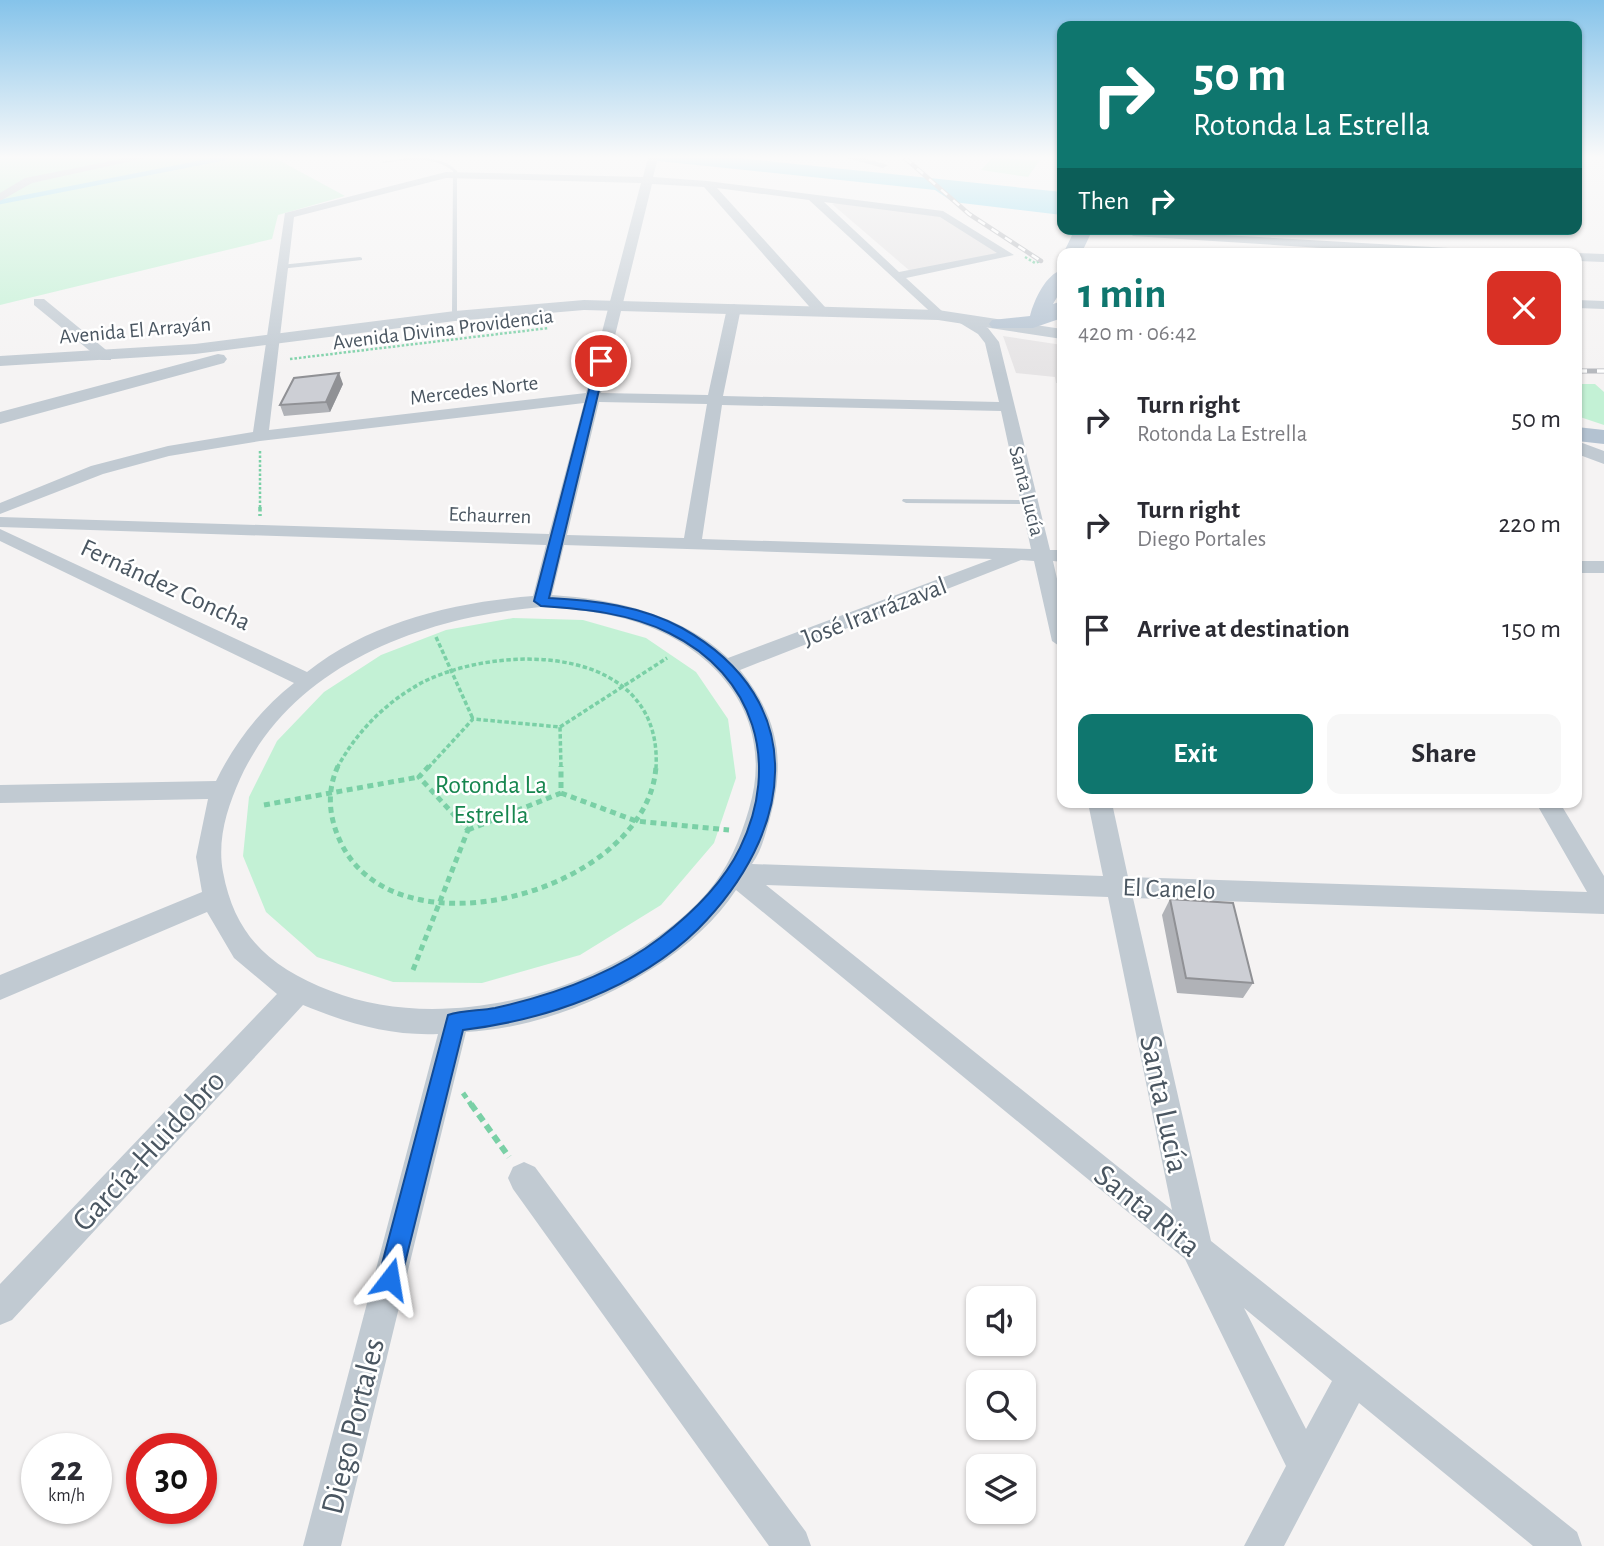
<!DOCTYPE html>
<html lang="en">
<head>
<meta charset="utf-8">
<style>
  body { margin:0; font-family:"Alegreya Sans",sans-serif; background:#f7f7f7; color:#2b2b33; height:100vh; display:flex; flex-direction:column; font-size:26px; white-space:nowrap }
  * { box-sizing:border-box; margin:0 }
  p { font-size:23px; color:#7c7c81 }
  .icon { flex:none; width:38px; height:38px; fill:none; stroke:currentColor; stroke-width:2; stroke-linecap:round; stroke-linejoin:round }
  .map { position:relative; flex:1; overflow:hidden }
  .panel { position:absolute; left:1057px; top:248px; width:525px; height:560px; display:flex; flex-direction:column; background:#fff; border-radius:14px; box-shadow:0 2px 5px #0004 }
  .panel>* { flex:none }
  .guide { position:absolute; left:1057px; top:21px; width:525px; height:214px; border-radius:14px; box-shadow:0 2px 5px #0004; background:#0f766e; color:#fff; overflow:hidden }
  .tools { position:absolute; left:966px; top:1286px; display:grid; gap:14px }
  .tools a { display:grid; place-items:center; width:70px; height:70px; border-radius:14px; background:#fff; box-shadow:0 2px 5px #0004; font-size:35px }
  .speed { position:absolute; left:21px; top:1433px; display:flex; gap:14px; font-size:35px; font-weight:700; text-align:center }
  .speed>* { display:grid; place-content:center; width:91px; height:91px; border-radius:50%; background:#fff; box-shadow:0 2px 5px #0004; line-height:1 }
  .speed small { font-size:18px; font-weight:400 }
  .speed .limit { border:10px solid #d22; background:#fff; color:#111 }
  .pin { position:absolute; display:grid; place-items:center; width:60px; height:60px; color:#fff; margin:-30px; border:4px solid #fff; border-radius:50%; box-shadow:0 2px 7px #0007 }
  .me { position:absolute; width:77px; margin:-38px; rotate:14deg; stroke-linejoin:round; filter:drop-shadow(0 0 5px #0008) }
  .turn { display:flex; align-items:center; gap:24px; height:147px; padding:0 21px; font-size:32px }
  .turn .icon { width:91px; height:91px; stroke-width:2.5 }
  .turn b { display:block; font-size:49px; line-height:60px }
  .then { display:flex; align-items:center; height:66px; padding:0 21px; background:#0003; gap:14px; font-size:26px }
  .round { display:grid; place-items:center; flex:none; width:74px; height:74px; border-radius:14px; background:#f7f7f7 }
  .overview { display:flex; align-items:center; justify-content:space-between; height:119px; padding:0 21px }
  h1 { font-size:42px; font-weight:700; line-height:52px; color:#0f766e }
  .action { display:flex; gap:14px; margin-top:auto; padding:14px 21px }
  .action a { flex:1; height:80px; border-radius:14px; background:#0f766e; color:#fff; font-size:28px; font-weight:700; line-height:80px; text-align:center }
  .action a+a { background:#f7f7f7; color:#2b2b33 }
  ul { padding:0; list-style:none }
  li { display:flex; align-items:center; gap:21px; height:105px; padding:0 21px }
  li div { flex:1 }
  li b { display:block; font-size:26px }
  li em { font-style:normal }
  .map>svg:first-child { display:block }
  .education { fill:#e6e4e5 }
  .green { fill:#c3f1d5 }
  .water { fill:#90daee }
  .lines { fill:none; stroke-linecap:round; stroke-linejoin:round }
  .stream { stroke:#90daee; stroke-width:4.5 }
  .path-far3 { stroke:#7ad0a6; stroke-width:2.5; stroke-dasharray:2.5 2; stroke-linecap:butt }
  .path-far2 { stroke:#7ad0a6; stroke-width:3.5; stroke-dasharray:4.5 2.5; stroke-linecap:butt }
  .path-far1 { stroke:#7ad0a6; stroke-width:5; stroke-dasharray:6 4.5; stroke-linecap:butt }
  .path { stroke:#7ad0a6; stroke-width:6; stroke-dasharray:8 5; stroke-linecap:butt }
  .service { fill:#c1cad2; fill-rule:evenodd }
  .minor { fill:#c1cad2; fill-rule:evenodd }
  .tertiary { fill:#c1cad2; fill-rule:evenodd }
  .primary { fill:#b3c2d1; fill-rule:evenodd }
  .rail-far1-casing { stroke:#b5b8bd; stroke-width:4.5 }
  .rail-casing { stroke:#b5b8bd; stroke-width:5 }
  .rail-far1 { stroke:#fff; stroke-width:2.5; stroke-dasharray:8; stroke-linecap:butt }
  .rail { stroke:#fff; stroke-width:3.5; stroke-dasharray:10; stroke-linecap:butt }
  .wall { fill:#b0b2b7 }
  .shaded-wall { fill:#909195 }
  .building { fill:#cdcfd5; stroke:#909195; stroke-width:2 }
  .route { fill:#1a73e8; stroke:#114b97; stroke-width:2 }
  .labels { text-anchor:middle; stroke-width:5; stroke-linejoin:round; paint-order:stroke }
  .far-street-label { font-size:21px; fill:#4a5661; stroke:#fff }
  .street-label { font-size:26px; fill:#4a5661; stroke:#fff }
  .park-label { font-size:26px; fill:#17864f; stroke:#fff }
  .near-street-label { font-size:32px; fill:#4a5661; stroke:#fff }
</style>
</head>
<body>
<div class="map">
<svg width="1604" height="1546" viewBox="0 0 1604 1546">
  <rect width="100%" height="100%" fill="#f5f3f3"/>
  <path class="education" d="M 841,202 L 940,216 L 1008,255 L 910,271 L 832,204 Z
    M 1003,336 L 1062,345 L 1062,383 L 1056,383 L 1055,377 L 1016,373 Z"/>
  <path class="green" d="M 0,158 L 275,158 L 345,196 L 278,215 L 272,239 L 0,305 Z
    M 992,158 L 1040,160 L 1028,177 L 981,170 Z
    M 1577,384 L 1595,384 L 1604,392 L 1604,425 L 1577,416 Z
    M 513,618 L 583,620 L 646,638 L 696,672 L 728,719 L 736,778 L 714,843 L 661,905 L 580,955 L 482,983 L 393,982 L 317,957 L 266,912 L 243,856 L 249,797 L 277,741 L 324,692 L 381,655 L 446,630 Z"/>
  <path class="water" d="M 649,158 L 739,158 L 1062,192 L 1062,215 L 953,202 L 935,190 L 649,160 Z"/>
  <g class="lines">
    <path class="stream" d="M 0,202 L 225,158"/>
    <path class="path-far3" d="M 1025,257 L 1035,263 L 1041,261
      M 290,359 L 549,328
      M 260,451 L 260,509"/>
    <path class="path-far2" d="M 260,507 L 260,516
      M 436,637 L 473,719
      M 560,727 L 667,658
      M 337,768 C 357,731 386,702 423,682 C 504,642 663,645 656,768
      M 428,768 L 473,719 L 560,727 L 561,768"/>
    <path class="path-far1" d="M 338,766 C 326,792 329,818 341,843 C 398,961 649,890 656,766
      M 429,766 L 419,777 L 468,830
      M 561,793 L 636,821 L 729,830
      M 264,805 L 419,777
      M 468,830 L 561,793 L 561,766
      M 413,970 L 468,830
      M 463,1093 L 472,1106"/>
    <path class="path" d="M 471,1104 L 509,1157"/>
    <path class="service" d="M 407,158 C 426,158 443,157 457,171 L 457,317 L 452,316 L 453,171 C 433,155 406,160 383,163 L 381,162 Z
      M 1273,248 L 1332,252 L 1335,254 L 1274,252 L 1272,254 L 1265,254 Z
      M 360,257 L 362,258 L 362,260 L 280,269 L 277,267 L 280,265 Z
      M 903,499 L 1030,500 L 1034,502 L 1030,504 L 906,503 L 902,501 Z"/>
    <path class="minor" d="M 126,158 L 145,158 L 32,183 L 0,201 L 0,193 L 25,178 Z
      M 648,158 L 658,158 L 653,177 L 707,181 L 943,211 L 1014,255 L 906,278 L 943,312 L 945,315 L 938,319 L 809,200 L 717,188 L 825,307 L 827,310 L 820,314 L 815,313 L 704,187 L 652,184 L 601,393 L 708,395 L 727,308 L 734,304 L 741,308 L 723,396 L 999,402 L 985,343 L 978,334 L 955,320 L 967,317 L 988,328 L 999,342 L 1050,550 L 1062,550 L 1062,562 L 1053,561 L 1062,601 L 1062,648 L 1052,641 L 1034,561 L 1021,560 L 740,670 C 778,717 786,760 770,818 C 765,835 762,850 752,864 L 1103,876 L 1088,803 L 1112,803 L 1128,877 L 1587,892 L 1536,803 L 1560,803 L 1604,876 L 1604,914 L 1133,898 L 1211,1241 L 1577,1532 L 1582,1546 L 1533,1546 L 1359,1403 L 1284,1546 L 1244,1546 L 1286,1466 L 1185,1259 L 736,890 C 685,969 559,1028 466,1032 L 341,1546 L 303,1546 L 438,1034 C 389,1036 347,1023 303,1005 L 12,1320 L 0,1325 L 0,1284 L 277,994 L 234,958 L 207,912 L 0,1000 L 0,975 L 202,892 L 196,857 L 208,799 L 0,803 L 0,785 L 216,781 C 235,742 260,710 294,683 L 0,541 L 0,529 L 307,672 C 369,622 455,602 533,596 L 546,545 L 0,527 L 0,517 L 549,534 L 584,403 L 260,441 L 169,456 L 103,474 L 0,514 L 0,503 L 91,466 L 168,446 L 253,432 L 285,213 L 446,172 L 643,177 ZM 446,178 L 641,183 L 586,393 L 269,430 L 294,217 ZM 824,202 L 940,217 L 997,253 L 899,272 ZM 599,402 L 707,404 L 684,538 L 567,535 ZM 722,405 L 1001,411 L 1031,549 L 702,539 ZM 564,545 L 992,559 L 728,658 C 682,614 614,599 552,595 ZM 541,607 C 573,609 605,612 636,622 C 719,649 776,720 749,809 C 740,840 728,869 706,894 C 622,988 450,1038 331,991 C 271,968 235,937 223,872 C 217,840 227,808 240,779 C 292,664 424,617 541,607 ZM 766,885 L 1108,897 L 1172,1210 ZM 1244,1308 L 1332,1381 L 1306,1429 Z
      M 847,158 L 864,158 L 888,165 L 883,168 Z
      M 1137,230 L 1484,250 L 1490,254 L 1417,254 L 1133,236 L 1131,234 Z
      M 1577,253 L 1604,254 L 1604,262 L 1577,261 Z
      M 34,299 L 44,299 L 111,354 L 111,360 L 101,360 L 34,305 Z
      M 1577,300 L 1604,301 L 1604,309 L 1577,308 Z
      M 1577,561 L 1604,561 L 1604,573 L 1577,573 Z
      M 524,1162 L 535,1167 L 806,1532 L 811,1546 L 769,1546 L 513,1189 L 508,1178 L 513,1167 Z"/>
    <path class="tertiary" d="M 584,300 L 938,310 L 1062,329 L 1062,339 L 938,320 L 584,310 L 455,321 L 195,354 L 0,366 L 0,356 L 195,344 L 455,311 Z
      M 218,354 L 224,355 L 227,359 L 224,363 L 0,424 L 0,412 Z
      M 1577,441 L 1604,451 L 1604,464 L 1577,454 Z"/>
    <path class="primary" d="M 1075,229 L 1093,229 L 1081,254 L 1063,254 Z
      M 1062,270 L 1062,289 L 1053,304 L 1062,301 L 1062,318 L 1033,328 L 992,328 L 989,324 L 992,320 L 1030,316 C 1034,300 1046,274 1062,270 Z
      M 1577,427 L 1604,430 L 1604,444 L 1577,441 Z"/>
    <defs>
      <path id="rail-far1" d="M 905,158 L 969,214 L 1041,261"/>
      <path id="rail" d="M 1577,371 L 1604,371"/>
    </defs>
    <use href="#rail-far1" class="rail-far1-casing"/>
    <use href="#rail" class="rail-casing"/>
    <use href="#rail-far1" class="rail-far1"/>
    <use href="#rail" class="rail"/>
  </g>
  <path class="wall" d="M 343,384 L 330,412 L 284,416 L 280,405 Z
    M 1170,899 L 1253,983 L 1243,998 L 1177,993 L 1162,915 Z"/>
  <path class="shaded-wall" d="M 339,373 L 343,384 L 330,412 L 326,402 Z"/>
  <path class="building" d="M 339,373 L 326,402 L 280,405 L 294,378 Z
    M 1170,899 L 1233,903 L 1253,983 L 1186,978 Z"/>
  <linearGradient id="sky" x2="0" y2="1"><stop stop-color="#85c3ea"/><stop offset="0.42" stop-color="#fafafa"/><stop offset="1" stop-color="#fafafa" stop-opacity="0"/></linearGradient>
  <rect width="1604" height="374" fill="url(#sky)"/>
  <path class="route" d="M 597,359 L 606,361 L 549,598 C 593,600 642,606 682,628 C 814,702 793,834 698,929 C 637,989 545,1020 463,1030 L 401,1279 L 398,1288 L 390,1291 L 382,1288 L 378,1279 L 448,1015 C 463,1010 480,1011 495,1008 C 553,995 612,975 660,938 C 690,915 723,883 740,848 C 781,764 755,675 669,633 C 629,613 585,609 541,606 L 534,601 Z"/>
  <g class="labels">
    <g class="far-street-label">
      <text transform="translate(443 329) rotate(-7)" y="7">Avenida Divina Providencia</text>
      <text transform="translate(135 330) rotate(-5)" y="7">Avenida El Arrayán</text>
      <text transform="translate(474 390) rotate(-7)" y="7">Mercedes Norte</text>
      <text transform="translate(1027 491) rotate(76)" y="7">Santa Lucía</text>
      <text transform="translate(490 515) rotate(2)" y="7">Echaurren</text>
    </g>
    <g class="street-label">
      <text transform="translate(166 584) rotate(25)" y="9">Fernández Concha</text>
      <text transform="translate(874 611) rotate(-21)" y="9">José Irarrázaval</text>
      <text transform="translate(1169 888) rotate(2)" y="9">El Canelo</text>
    </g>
    <g class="park-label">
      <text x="491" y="793">Rotonda La<tspan x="491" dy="30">Estrella</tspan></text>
    </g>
    <g class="near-street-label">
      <text transform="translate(1165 1104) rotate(78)" y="11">Santa Lucía</text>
      <text transform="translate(148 1150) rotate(-47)" y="11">García-Huidobro</text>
      <text transform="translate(1148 1210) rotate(39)" y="11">Santa Rita</text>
      <text transform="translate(352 1426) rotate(-76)" y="11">Diego Portales</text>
    </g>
  </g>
</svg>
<div class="tools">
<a><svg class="icon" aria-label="sound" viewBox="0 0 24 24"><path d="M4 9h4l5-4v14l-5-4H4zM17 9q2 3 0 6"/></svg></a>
<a><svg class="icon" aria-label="search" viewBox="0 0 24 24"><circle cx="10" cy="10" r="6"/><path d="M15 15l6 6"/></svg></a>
<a><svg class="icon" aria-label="layers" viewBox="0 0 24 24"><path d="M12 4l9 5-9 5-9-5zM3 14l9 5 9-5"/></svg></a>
</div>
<div class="speed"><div>22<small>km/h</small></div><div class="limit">30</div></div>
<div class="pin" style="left:601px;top:361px;background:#d93025"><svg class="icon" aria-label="arrive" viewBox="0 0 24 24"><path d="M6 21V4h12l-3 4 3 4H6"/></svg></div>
<svg class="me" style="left:390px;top:1279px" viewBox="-20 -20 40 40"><path d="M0-17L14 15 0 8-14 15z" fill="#1a73e8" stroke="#fff" stroke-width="4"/></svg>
<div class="guide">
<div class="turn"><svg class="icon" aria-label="right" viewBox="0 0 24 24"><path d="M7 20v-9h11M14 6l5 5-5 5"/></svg><div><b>50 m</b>Rotonda La Estrella</div></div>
<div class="then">Then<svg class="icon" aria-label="right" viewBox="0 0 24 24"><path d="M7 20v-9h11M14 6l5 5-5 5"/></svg></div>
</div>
<section class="panel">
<div class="overview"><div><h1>1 min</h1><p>420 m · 06:42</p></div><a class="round" style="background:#d93025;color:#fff"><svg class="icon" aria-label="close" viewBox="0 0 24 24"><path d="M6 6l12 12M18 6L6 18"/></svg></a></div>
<ul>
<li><svg class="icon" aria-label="right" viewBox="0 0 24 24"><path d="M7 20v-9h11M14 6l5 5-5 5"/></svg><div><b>Turn right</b><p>Rotonda La Estrella</p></div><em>50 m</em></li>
<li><svg class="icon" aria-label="right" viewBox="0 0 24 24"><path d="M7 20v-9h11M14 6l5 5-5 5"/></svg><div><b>Turn right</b><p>Diego Portales</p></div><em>220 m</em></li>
<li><svg class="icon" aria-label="arrive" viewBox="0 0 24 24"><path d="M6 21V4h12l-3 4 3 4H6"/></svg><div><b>Arrive at destination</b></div><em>150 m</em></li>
</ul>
<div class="action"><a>Exit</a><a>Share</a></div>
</section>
</div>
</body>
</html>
